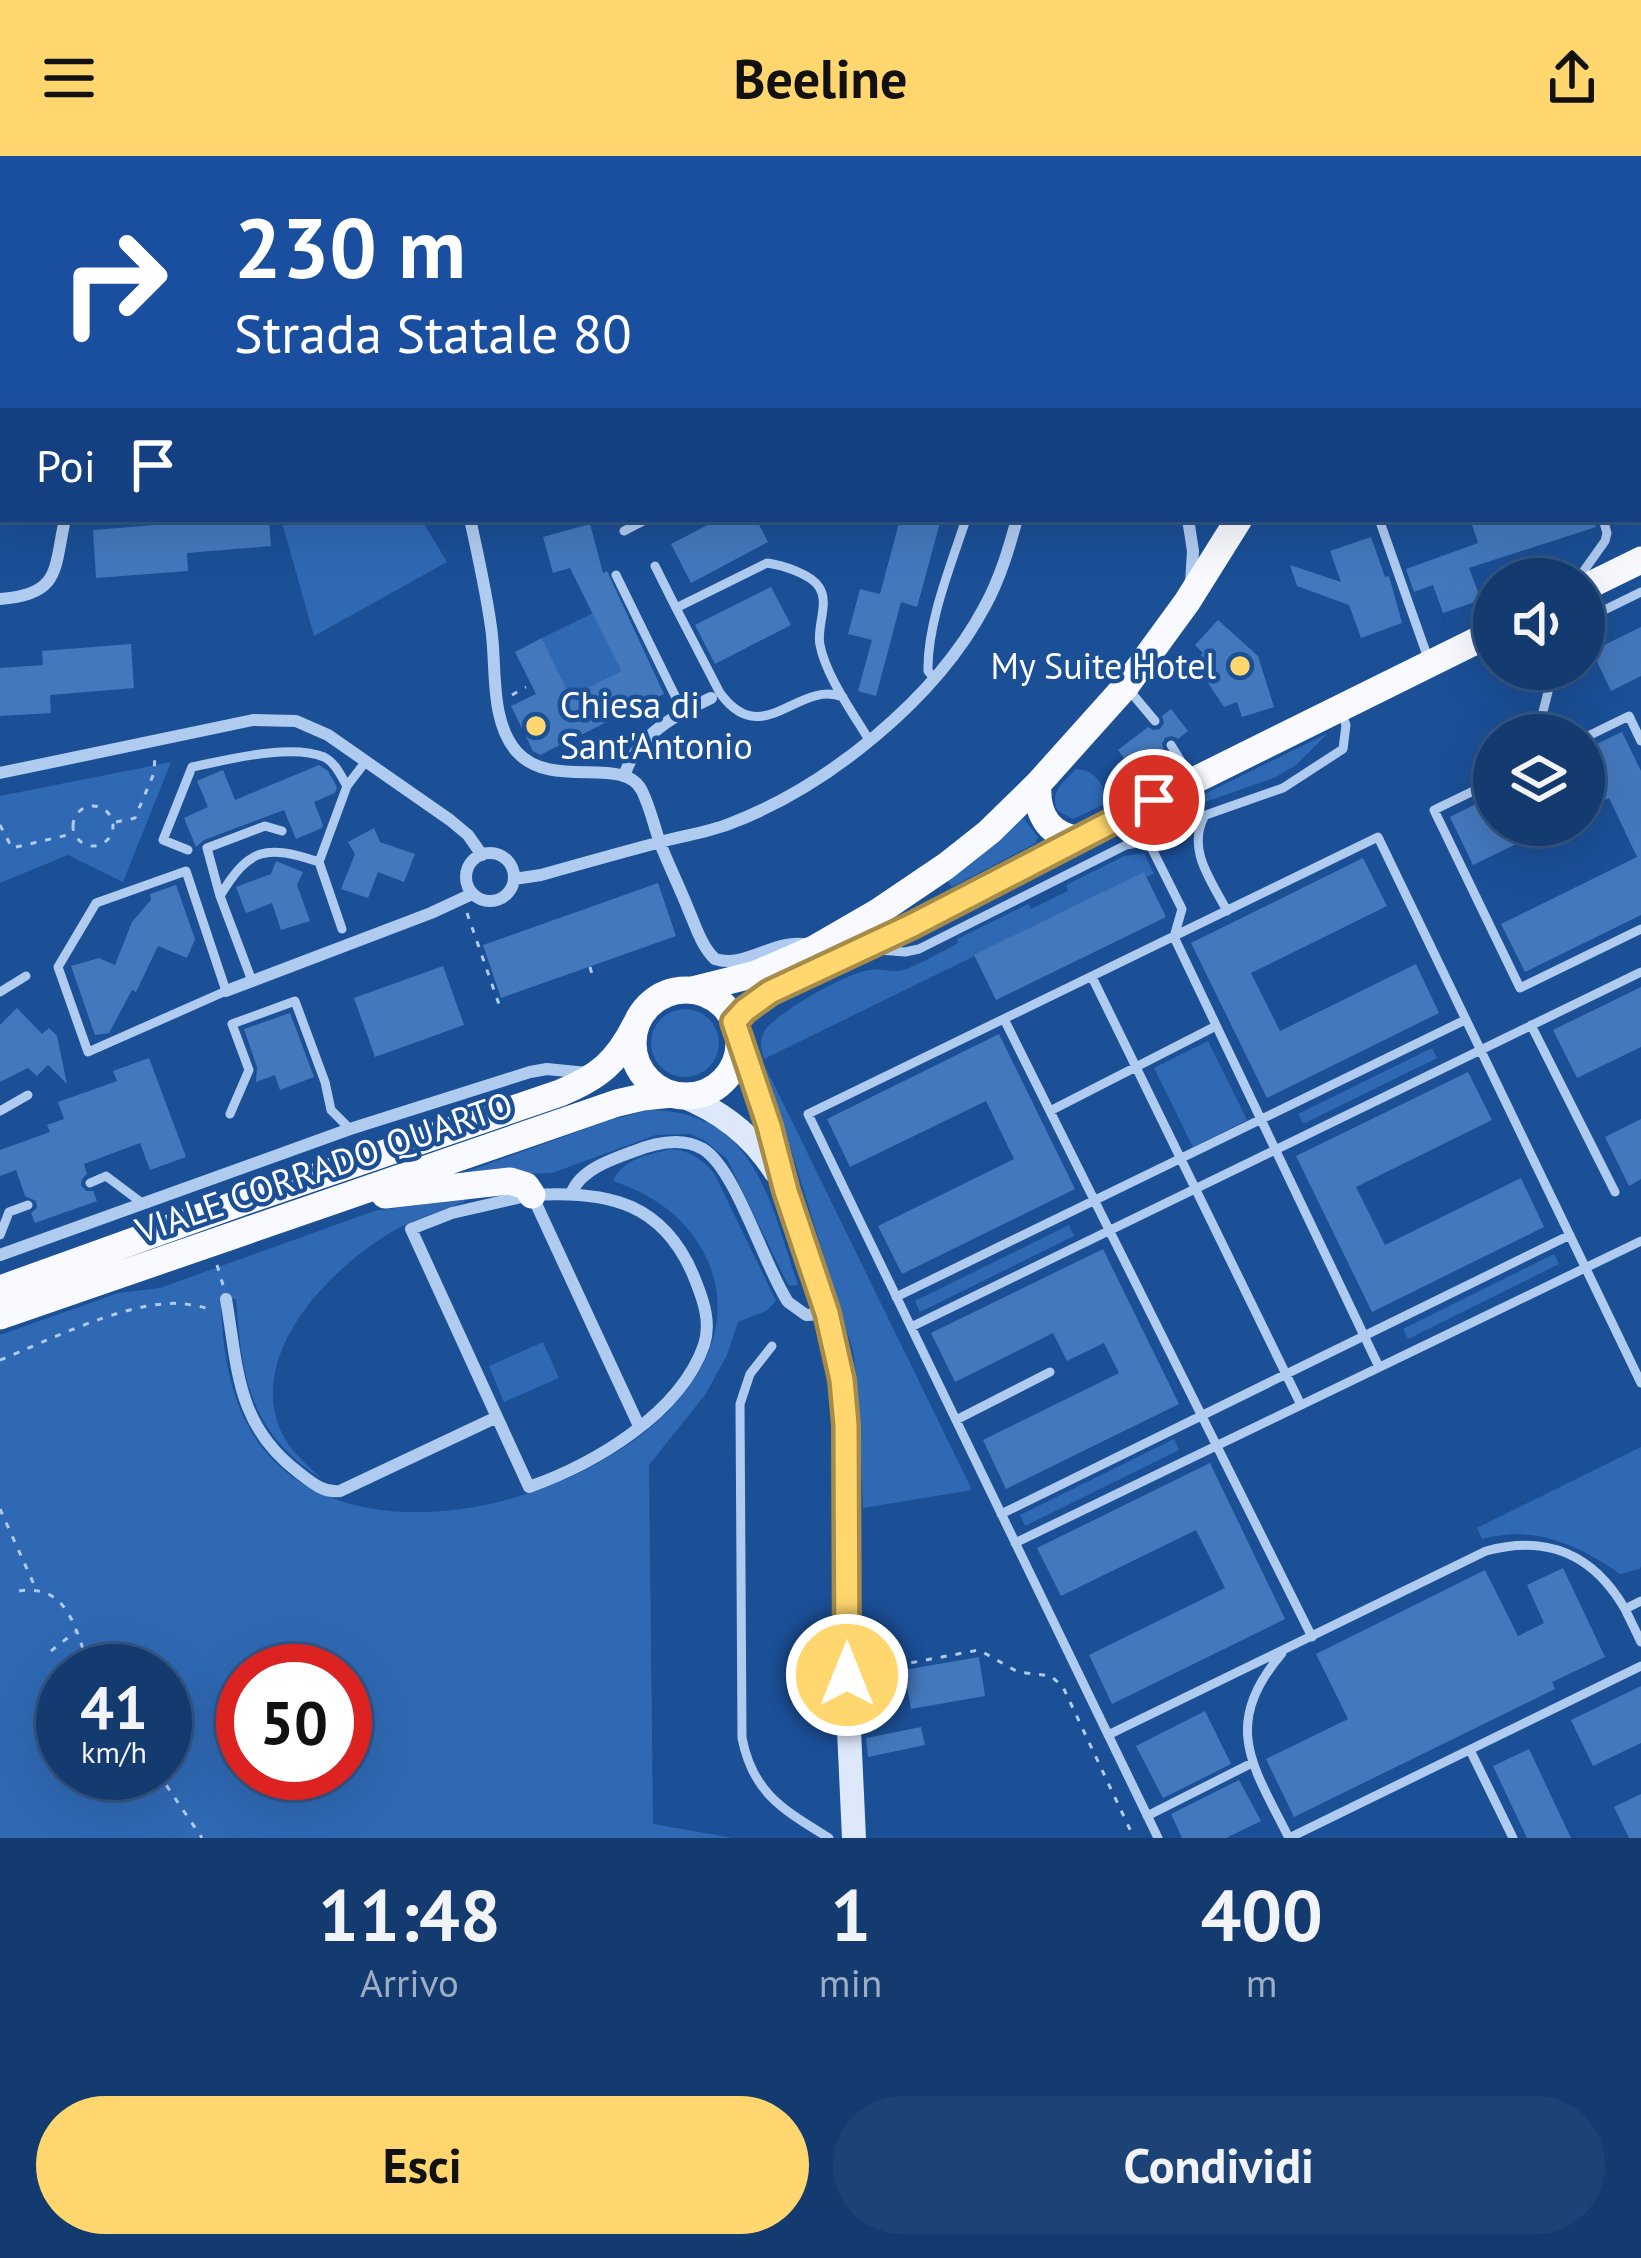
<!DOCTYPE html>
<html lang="it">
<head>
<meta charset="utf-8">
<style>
  body { margin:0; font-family:"PT Sans",sans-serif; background:#1d4275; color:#f1f3f6; height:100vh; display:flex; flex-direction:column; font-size:45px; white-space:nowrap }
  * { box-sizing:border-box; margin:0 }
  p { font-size:39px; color:#9dadc3 }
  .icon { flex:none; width:66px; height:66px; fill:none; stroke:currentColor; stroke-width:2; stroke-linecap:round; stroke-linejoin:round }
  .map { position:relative; height:1682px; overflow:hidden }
  .details { display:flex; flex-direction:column; background:#143b70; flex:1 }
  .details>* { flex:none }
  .hud { position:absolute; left:0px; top:0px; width:1641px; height:366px; box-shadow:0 12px 48px #0002,0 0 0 3px #335583; background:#1a4fa0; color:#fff; overflow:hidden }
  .buttons { position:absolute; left:1473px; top:402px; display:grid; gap:24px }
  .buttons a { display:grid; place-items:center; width:132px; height:132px; border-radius:50%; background:#143b70; box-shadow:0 12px 48px #0002,0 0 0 3px #335583; font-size:60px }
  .speed { position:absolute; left:36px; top:1488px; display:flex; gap:24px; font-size:60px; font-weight:700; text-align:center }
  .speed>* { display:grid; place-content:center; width:156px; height:156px; border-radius:50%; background:#143b70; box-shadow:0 12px 48px #0002,0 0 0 3px #335583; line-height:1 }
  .speed small { font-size:30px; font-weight:400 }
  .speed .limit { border:18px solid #d22; background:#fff; color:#111 }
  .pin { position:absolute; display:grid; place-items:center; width:102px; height:102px; color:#fff; margin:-51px; border:6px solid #fff; border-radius:50%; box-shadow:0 3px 12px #0007 }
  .me { position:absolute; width:132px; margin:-66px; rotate:0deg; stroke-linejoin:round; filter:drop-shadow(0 0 9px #0008) }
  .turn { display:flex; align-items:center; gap:42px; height:252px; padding:0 36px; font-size:54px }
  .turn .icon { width:156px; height:156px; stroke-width:2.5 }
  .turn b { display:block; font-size:84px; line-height:102px }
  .then { display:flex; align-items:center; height:114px; padding:0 36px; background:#0003; gap:24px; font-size:45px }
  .eta { display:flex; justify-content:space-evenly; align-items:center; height:204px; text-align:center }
  .eta b { font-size:72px; font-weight:600; line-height:84px }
  .cta { display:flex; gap:24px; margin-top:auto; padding:24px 36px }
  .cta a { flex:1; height:138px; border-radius:72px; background:#ffd76e; color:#111; font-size:48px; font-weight:600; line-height:138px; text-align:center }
  .cta a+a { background:#1d4275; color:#f1f3f6 }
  header { display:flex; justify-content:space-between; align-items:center; height:156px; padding:0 36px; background:#ffd76e; color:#111; font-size:54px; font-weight:600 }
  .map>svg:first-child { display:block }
  .green { fill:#2f69b4; fill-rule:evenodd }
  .building { fill:#4478bd }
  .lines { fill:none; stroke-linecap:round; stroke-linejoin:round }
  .path { stroke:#afcbf0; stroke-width:3; stroke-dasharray:6 9; stroke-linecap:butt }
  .lane { stroke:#afcbf0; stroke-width:9 }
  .street { stroke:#afcbf0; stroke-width:12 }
  .secondary { stroke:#dde9fb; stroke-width:24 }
  .primary { stroke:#f8faff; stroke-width:27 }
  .route-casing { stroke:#a68c48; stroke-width:30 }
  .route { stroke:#ffd76e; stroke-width:21 }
  .poi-dot { fill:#ffd76e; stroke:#1b4f96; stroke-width:4.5 }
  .labels { text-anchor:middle; stroke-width:9; stroke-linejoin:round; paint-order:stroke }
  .poi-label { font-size:36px; fill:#fff; stroke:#1b4f96; text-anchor:end }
  .street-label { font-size:36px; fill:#fff; stroke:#1b4f96 }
</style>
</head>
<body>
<header><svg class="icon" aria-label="menu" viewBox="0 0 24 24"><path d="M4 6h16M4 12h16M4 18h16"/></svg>Beeline<svg class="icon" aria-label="share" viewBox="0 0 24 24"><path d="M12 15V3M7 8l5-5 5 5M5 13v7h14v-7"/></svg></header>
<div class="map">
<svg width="1641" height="1682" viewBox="0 0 1641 1682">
  <rect width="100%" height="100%" fill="#1b4f96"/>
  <path class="green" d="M 0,0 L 487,0 L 488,3 L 3,3 L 3,227 L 0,229 Z
    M 281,363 L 421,363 L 447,406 L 314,480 Z
    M 593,457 L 621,515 L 570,540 L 542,482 Z
    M 1328,577 L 1296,609 L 1276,621 L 1191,651 L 1151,672 L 1150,665 Z
    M 171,606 L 123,726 L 68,699 L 0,727 L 0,640 Z
    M 1076,613 C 1094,613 1107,630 1105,648 L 1073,663 L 1058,655 C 1048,637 1064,626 1076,613 Z
    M 1023,662 L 1038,681 L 1036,687 L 952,731 L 947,724 Z
    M 1144,697 L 1154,718 L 1147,721 L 1144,717 L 764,903 C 761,893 759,886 764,876 C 775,857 848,816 870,814 C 883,812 894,818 907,813 C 924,806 941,796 958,787 L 957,783 L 1028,748 L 1031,753 L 1068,735 L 1066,729 L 1124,700 Z
    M651 887a34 34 0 1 1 68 0a34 34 0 1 1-68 0Z
    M 1208,885 L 1247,964 L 1193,991 L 1154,912 Z
    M 1432,892 L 1437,902 L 1303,968 L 1298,958 Z
    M 766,912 L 972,1334 L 863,1352 L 859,1245 L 853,1195 Z
    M 650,954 C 756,955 770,1047 798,1129 L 790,1130 L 786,1125 L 727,1003 L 704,984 L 690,978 L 656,979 L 552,1017 L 454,1020 L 613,963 Z
    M 671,993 C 689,994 703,1004 714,1017 L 776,1145 L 766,1155 L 738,1166 L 727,1199 L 705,1239 L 649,1309 L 653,1668 L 733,1682 L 0,1682 L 0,1179 L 118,1137 L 160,1132 L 374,1055 L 464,1043 L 464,1046 C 440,1055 417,1062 395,1074 C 330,1111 240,1203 285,1283 C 294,1299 310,1311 323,1324 C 250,1277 242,1223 236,1143 L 221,1143 C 222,1194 230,1249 261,1290 C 382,1451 773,1289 711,1113 C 695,1068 658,1040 613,1025 C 624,1002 648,999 671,993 ZM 63,1515 L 165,1515 L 165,1617 L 63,1617 ZM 243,1515 L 345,1515 L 345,1617 L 243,1617 Z
    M 1069,1069 L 1074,1080 L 920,1156 L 915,1145 Z
    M 1554,1098 L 1559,1108 L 1408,1183 L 1403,1173 Z
    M 543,1186 L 559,1222 L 504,1246 L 489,1210 Z
    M 1174,1283 L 1179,1294 L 1025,1370 L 1020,1359 Z
    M 1641,1291 L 1641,1411 L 1639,1413 L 1620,1418 C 1577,1388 1535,1369 1482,1383 L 1477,1372 Z"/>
  <path class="building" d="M 180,363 L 269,363 L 271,390 L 187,397 L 188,415 L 96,422 L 93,374 L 180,367 Z
    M 719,363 L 756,363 L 768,386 L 691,427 L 671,388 Z
    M 900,363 L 941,363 L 917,451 L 901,446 L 876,540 L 858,535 L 872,484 L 848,478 L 860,433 L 880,438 Z
    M 1470,363 L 1594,363 L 1596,371 L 1469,412 L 1481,444 L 1443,457 L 1433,429 L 1414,436 L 1406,413 L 1478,387 Z
    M 590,368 L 603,417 L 607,415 L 664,538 L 540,599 L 533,595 L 511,550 L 536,538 L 515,496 L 542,482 L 570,540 L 621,515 L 570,412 L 553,417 L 543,381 Z
    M 1371,381 L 1385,421 L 1389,420 L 1402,467 L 1361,482 L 1349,449 L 1297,430 L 1290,409 L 1341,426 L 1330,395 Z
    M 771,431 L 791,469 L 715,508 L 695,469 Z
    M 1218,464 L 1258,500 L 1274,551 L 1242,561 L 1237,546 L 1224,551 L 1195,507 L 1203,497 L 1195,489 Z
    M 1641,471 L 1641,520 L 1611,535 L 1592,495 Z
    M 131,488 L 134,532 L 50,539 L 51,557 L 0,560 L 0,512 L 43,509 L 42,495 Z
    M 1171,553 L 1188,575 L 1178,583 L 1172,580 L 1165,582 L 1162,588 L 1164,594 L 1135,617 L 1118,594 L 1148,571 L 1153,574 L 1160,573 L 1164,567 L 1162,560 Z
    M 1622,576 L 1641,615 L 1641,759 L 1525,816 L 1501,768 L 1637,701 L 1609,642 L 1584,655 L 1584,594 Z
    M 319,609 L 328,615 L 337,631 L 335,637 L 314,646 L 323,669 L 322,672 L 296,683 L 284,654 L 204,684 L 196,691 L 184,662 L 208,651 L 197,625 L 223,614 L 235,644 Z
    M 1494,639 L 1494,669 L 1555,669 L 1473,709 L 1450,661 Z
    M 374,672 L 380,686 L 415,698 L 404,726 L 378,716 L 368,742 L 341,733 L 355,698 L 348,686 Z
    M 1363,702 L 1387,750 L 1251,817 L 1280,875 L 1416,808 L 1439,857 L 1267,942 L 1191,787 Z
    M 276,705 L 303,716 L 297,729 L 310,765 L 281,774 L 272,747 L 246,757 L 236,731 L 271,718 Z
    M 1144,716 L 1166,761 L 996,844 L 974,799 Z
    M 658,727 L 676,780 L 501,842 L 483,789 Z
    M 176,729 L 195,783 L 187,802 L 158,790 L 136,836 L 132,834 L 109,877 L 95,879 L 71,810 L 99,802 L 115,809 L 132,766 L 151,744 L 150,738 Z
    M 443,810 L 464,869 L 375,901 L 354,842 Z
    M 1641,831 L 1641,891 L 1577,922 L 1553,874 Z
    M 17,852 L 42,878 L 49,872 L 57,880 L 67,928 L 48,909 L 37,920 L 28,912 L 0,926 L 0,869 Z
    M 290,857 L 314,921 L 280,934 L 275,919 L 256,926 L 257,911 L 244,873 Z
    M 999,878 L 1075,1033 L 902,1118 L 878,1070 L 1014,1003 L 986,945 L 850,1011 L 827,963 Z
    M 149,902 L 186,1001 L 150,1014 L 140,987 L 84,1008 L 87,1018 L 82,1023 L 81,1029 L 86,1035 L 93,1035 L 97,1045 L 35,1067 L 31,1057 L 37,1052 L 36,1045 L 25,1040 L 16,1014 L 0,1020 L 0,994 L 50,976 L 47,969 L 64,963 L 58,946 L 117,925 L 113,915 Z
    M 1468,916 L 1492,964 L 1356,1031 L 1385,1089 L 1521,1022 L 1544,1071 L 1372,1156 L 1296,1000 Z
    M 1641,963 L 1641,1023 L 1629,1030 L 1605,981 Z
    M 1103,1093 L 1179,1248 L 1006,1333 L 983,1284 L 1119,1217 L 1104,1187 L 1067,1205 L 1053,1177 L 955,1226 L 931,1177 Z
    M 1210,1307 L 1285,1463 L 1112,1548 L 1089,1499 L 1225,1432 L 1196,1374 L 1061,1440 L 1037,1392 Z
    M 1563,1412 L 1605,1501 L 1552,1526 L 1555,1533 L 1294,1661 L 1266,1603 L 1348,1563 L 1316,1498 L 1485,1414 L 1518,1480 L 1544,1467 L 1527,1429 Z
    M 979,1501 L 985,1540 L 911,1553 L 904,1514 Z
    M 1641,1530 L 1641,1587 L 1593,1610 L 1571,1564 Z
    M 1205,1555 L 1231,1608 L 1163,1642 L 1136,1590 Z
    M 921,1571 L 925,1589 L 868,1601 L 866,1582 Z
    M 1529,1593 L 1571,1682 L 1527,1682 L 1493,1610 Z
    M 1239,1624 L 1261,1665 L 1226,1682 L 1182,1682 L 1171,1658 Z
    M 1641,1638 L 1641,1682 L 1629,1682 L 1614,1651 Z"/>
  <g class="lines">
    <path class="path" d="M 206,0 L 206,3
      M 512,539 L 526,531
      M73 670a20 20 0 1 1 40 0a20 20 0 1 1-40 0Z
      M 116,666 L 135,662 L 154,617 L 155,599
      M 0,669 L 12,692 L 72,678
      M 467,757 L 501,854
      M 590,811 L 593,822
      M 217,1109 L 223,1129
      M 0,1204 C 47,1185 113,1152 163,1148 C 179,1146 194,1149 210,1153
      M 0,1353 L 36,1433
      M 19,1435 C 71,1427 76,1479 91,1515
      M 51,1495 L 75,1476
      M 867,1515 L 979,1494 L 1018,1516 L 1051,1520 L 1063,1531 L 1134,1682
      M 158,1617 L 202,1682"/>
    <path class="lane" d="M 1371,0 L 1377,3
      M 923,3 L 929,0
      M 1209,3 L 1211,0
      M 1336,3 L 1338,0
      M 1638,123 L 1641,121
      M 1379,363 L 1429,505
      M 624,375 L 647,363
      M 655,410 L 676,452
      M 616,419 L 683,556
      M 1578,423 L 1605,385 L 1607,377 L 1603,363
      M 1584,464 L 1641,436
      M 934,522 L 928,515 C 927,467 951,409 966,363
      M 1129,534 L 1155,565
      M 843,541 C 798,523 763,596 720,537 L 676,452 L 767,407 C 782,409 811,418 819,431 C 830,447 816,471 820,489 C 826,520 853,557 869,584
      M 1537,579 L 1548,536 L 1547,513
      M 1584,582 L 1629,560 L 1641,585
      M 1171,589 L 1190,620
      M 1494,625 L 1434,654 L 1520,832 L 1641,773
      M 1204,661 C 1187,694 1211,724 1227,755
      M 1148,685 L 1182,753 L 1174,781 L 1379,1211
      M 188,694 L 163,684 L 192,611 C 227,604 291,587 324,601 C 335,606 341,620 347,630
      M 186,715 L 226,835 L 88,896 L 58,811 L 96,747 Z
      M 220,740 L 207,692 L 265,670 L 282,675
      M 342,773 L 319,706 L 347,630 L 366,605
      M 879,794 L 905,796 L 919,793 L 1126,689 L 1148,685 L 1183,667 L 1283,632 L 1343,593 L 1346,569 L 1340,553
      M 1092,821 L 1301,1249
      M 252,825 L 220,740 C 249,692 265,688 319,706
      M 0,836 L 26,820
      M 1004,863 L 1312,1481
      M 1531,869 L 1615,1036
      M 0,955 L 28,939
      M 1050,955 L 1216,870
      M 230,958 L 249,914 L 232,868 L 295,845 L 325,926 L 331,954 L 350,973
      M 90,1027 L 106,1020 L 142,1047
      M 0,1079 L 9,1056 L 28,1049
      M 896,1141 L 1465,864
      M 911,1171 L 1641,816
      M 772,1190 L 750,1218 L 740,1248 L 742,1582 C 753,1638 784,1654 829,1682
      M 956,1264 L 1050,1216
      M 1001,1358 L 1570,1079
      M 1015,1387 L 1641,1085
      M 1641,1445 L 1625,1453 L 1641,1486
      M 1282,1497 C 1221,1570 1252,1608 1289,1682
      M 1108,1579 L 1486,1395 C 1547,1378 1594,1399 1625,1453
      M 1470,1594 L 1513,1682
      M 1147,1660 L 1252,1607
      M 1158,1682 L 808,958 L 1378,681 L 1641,1227
      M 1289,1682 L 1641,1510"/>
    <path class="street" d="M 684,0 L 685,3
      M 1006,0 L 1006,3
      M 855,3 L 862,0
      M 470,363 C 478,399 486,435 491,471 C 497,509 489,565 517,596 C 552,635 624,598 642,635 C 650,651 654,670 660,687 C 669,710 680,732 689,755 C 696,771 702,791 715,803 C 746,813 776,781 808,789
      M 1188,363 L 1193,395 L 1191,427
      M 0,443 C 61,439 54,413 65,363
      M 0,617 L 253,564 L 296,565 L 328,579 L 450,664 L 468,679 L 482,699
      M 625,618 C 637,579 677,558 711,542
      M466 721a24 24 0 1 1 48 0a24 24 0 1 1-48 0Z
      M 514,723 L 541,719 C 580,708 619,697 657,687 C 681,680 706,677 729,668 C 827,631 936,543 985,450 C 1000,423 1009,392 1017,363
      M 226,835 L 431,757 L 472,738
      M 572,1036 C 581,1014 610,1004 632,996 C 654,987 681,980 703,993 C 736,1013 764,1110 788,1146 L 806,1159 L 826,1158
      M 530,1039 L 452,1057 L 411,1073 L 529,1331 C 594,1308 680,1258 704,1189 C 711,1167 704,1146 696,1126 C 666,1047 609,1034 532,1039 L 639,1270
      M 0,1099 L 350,973 L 530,916 L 547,913 L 587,917
      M 226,1143 C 238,1212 236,1269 298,1316 C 311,1326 323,1337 340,1335 L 497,1261"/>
    <path class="secondary" d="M 737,873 L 769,970 L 786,1035 L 827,1158 L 842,1224 L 846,1269 L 847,1531 L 854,1682
      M 680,939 C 719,954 752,979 775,1015"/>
    <path class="primary" d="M 1431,3 L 1433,0
      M 1584,432 L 1641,404
      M 1038,628 C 1036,656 1047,678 1076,683
      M 692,834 L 756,818 L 814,793 L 878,756 L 946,710 L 989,676 L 1038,628 L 1125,531 L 1187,446 L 1239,363
      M633 887a53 53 0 1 1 106 0a53 53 0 1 1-106 0Z
      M 734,866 L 745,854 L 770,836 L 913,769 L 1076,683 L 1494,476
      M 385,1039 L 510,1025 L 526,1030 L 532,1039
      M 0,1133 L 245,1045 L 560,937 C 599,921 617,906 636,868
      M 0,1160 L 617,947 L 643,941 L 672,938"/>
  </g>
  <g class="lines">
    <defs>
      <path id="route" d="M 847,1519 L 846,1269 L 842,1224 L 827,1157 L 786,1035 L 769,970 L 734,866 L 745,854 L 770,836 L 913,769 L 1154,644"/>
    </defs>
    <use href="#route" class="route-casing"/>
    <use href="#route" class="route"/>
  </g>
  <g class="poi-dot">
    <circle cx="1240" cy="510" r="12"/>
    <circle cx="536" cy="570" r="12"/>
  </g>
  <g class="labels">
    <g class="poi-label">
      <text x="1216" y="523">My Suite Hotel</text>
      <text x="560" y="562" text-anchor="start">Chiesa di<tspan x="560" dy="41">Sant'Antonio</tspan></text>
    </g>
    <g class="street-label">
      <text transform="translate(324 1011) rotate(-19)" y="13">VIALE CORRADO QUARTO</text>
    </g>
  </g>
</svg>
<div class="buttons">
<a><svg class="icon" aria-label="sound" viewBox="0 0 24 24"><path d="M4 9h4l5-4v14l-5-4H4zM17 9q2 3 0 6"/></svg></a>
<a><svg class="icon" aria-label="layers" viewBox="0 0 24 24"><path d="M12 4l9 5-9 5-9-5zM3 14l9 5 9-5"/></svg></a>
</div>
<div class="speed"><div>41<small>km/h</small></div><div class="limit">50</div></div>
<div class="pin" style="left:1154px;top:644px;background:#d93025"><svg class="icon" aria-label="arrive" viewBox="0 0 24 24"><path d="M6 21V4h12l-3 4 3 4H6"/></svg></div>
<svg class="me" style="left:847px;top:1519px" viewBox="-20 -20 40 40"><circle r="17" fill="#ffd76e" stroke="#fff" stroke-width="3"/><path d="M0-11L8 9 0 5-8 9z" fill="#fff"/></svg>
<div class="hud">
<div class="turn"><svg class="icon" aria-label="right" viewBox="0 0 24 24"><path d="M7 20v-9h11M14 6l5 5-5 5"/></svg><div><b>230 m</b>Strada Statale 80</div></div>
<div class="then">Poi<svg class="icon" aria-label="arrive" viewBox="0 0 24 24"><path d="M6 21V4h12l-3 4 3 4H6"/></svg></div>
</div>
</div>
<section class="details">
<div class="eta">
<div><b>11:48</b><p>Arrivo</p></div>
<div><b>1</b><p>min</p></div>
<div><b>400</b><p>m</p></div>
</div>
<div class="cta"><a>Esci</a><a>Condividi</a></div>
</section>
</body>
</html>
